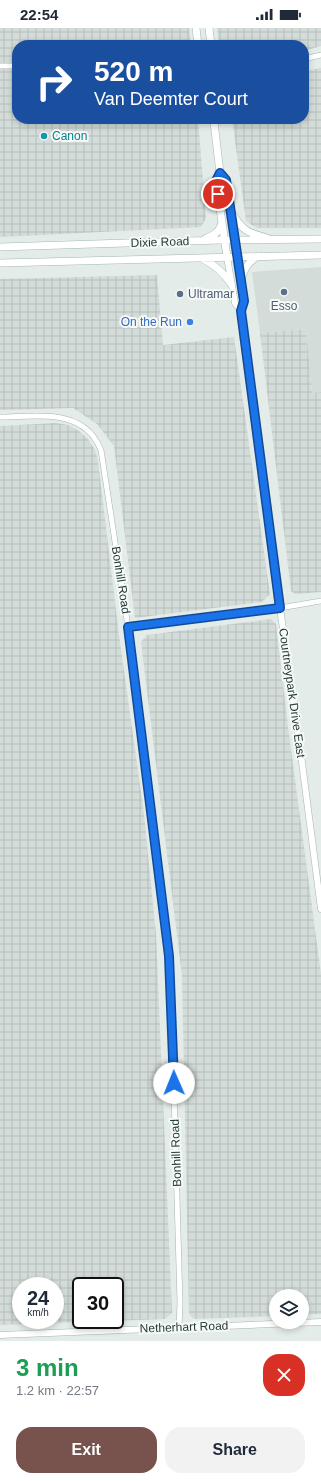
<!DOCTYPE html>
<html lang="en">
<head>
<meta charset="utf-8">
<style>
  body { margin:0; font-family:Arial,sans-serif; background:#f2f2f3; color:#1f2937; height:100vh; display:flex; flex-direction:column; font-size:15px; white-space:nowrap }
  * { box-sizing:border-box; margin:0 }
  p { font-size:13px; color:#747a83 }
  .icon { flex:none; width:22px; height:22px; fill:none; stroke:currentColor; stroke-width:2; stroke-linecap:round; stroke-linejoin:round }
  .map { position:relative; height:1313px; overflow:hidden }
  .details { display:flex; flex-direction:column; background:#fff; flex:1 }
  .details>* { flex:none }
  .guide { position:absolute; left:12px; top:12px; width:297px; height:84px; border-radius:16px; box-shadow:0 2px 6px #0003; background:#1a4fa0; color:#fff; overflow:hidden }
  .fabs { position:absolute; left:269px; top:1261px; display:grid; gap:8px }
  .fabs a { display:grid; place-items:center; width:40px; height:40px; border-radius:50%; background:#fff; box-shadow:0 2px 6px #0003; font-size:20px }
  .speed { position:absolute; left:12px; top:1249px; display:flex; gap:8px; font-size:20px; font-weight:700; text-align:center }
  .speed>* { display:grid; place-content:center; width:52px; height:52px; border-radius:50%; background:#fff; box-shadow:0 2px 6px #0003; line-height:1 }
  .speed small { font-size:10px; font-weight:400 }
  .speed .limit { border:2px solid #111; border-radius:6px; background:#fff; color:#111 }
  .pin { position:absolute; display:grid; place-items:center; width:34px; height:34px; color:#fff; margin:-17px; border:2px solid #fff; border-radius:50%; box-shadow:0 1px 4px #0007 }
  .me { position:absolute; width:44px; margin:-22px; rotate:359deg; stroke-linejoin:round; filter:drop-shadow(0 0 3px #0008) }
  .turn { display:flex; align-items:center; gap:14px; height:84px; padding:0 16px; font-size:18px }
  .turn .icon { width:52px; height:52px; stroke-width:2.5 }
  .turn b { display:block; font-size:28px; line-height:34px }
  .round { display:grid; place-items:center; flex:none; width:42px; height:42px; border-radius:16px; background:#f2f2f3 }
  .headline { display:flex; align-items:center; justify-content:space-between; height:68px; padding:0 16px }
  h1 { font-size:24px; font-weight:800; line-height:30px; color:#1e9e55 }
  .button { display:flex; gap:8px; margin-top:auto; padding:8px 16px }
  .button a { flex:1; height:46px; border-radius:16px; background:#78534e; color:#fff; font-size:16px; font-weight:800; line-height:46px; text-align:center }
  .button a+a { background:#f2f2f3; color:#1f2937 }
  .status { display:flex; justify-content:space-between; align-items:center; height:28px; padding:0 20px; background:#fff; direction:ltr }
  .status svg { height:11px; fill:currentColor }
  .map>svg:first-child { display:block }
  .built { fill:#d3dcd8 }
  .industrial { fill:url(#industrial-grid); fill-rule:evenodd }
  .lines { fill:none; stroke-linecap:round; stroke-linejoin:round }
  .minor-casing { stroke:#a7b4b0; stroke-width:6 }
  .tertiary-casing { stroke:#a7b4b0; stroke-width:7 }
  .secondary-casing { stroke:#a4b7b0; stroke-width:8 }
  .minor { stroke:#fff; stroke-width:5 }
  .tertiary { stroke:#fff; stroke-width:6 }
  .secondary { stroke:#fff; stroke-width:7 }
  .route-casing { stroke:#114b97; stroke-width:10 }
  .route { stroke:#1a73e8; stroke-width:7 }
  .culture-dot { fill:#0f9aa8; stroke:#f5f9f7; stroke-width:1.5 }
  .service-dot { fill:#5c6f8a; stroke:#f5f9f7; stroke-width:1.5 }
  .shop-dot { fill:#3f7fe0; stroke:#f5f9f7; stroke-width:1.5 }
  .labels { text-anchor:middle; stroke-width:4; stroke-linejoin:round; paint-order:stroke }
  .culture-label { font-size:12px; fill:#0d838f; stroke:#f5f9f7; text-anchor:start }
  .street-label { font-size:12px; fill:#253c36; stroke:#f5f9f7 }
  .service-label { font-size:12px; fill:#4e5e75; stroke:#f5f9f7; text-anchor:start }
  .shop-label { font-size:12px; fill:#366cbe; stroke:#f5f9f7; text-anchor:end }
</style>
</head>
<body>
<div class="status"><b>22:54</b><svg viewBox="0 0 49 12"><path d="M0 12V9h3v3zM5 12V6h3v6zM10 12V3h3v9zM15 12V0h3v12zM26 1h20v11H26zM47 4h2v5h-2z"/></svg></div>
<div class="map">
<svg width="321" height="1313" viewBox="0 0 321 1313">
  <defs>
    <pattern id="industrial-grid" width="8" height="8" patternUnits="userSpaceOnUse"><rect width="8" height="8" fill="#d3dcd8"/><path d="M0 4h8M4 0v8" fill="none" stroke="#b5beba"/></pattern>
  </defs>
  <rect width="100%" height="100%" fill="#e4ece9"/>
  <path class="built" d="M 321,239 L 321,364 L 312,365 L 306,301 L 260,305 L 252,244 Z"/>
  <path class="industrial" d="M 0,0 L 189,0 L 191,17 L 17,17 L 17,91 L 198,91 L 206,190 L 201,199 L 0,209 Z
    M 217,0 L 321,0 L 321,18 L 304,23 L 304,17 L 219,17 Z
    M 321,40 L 321,200 L 256,200 L 246,193 L 232,91 L 304,91 L 304,43 Z
    M 157,247 L 163,317 L 234,309 L 270,566 L 262,574 L 135,590 L 114,418 L 97,396 L 73,380 L 0,382 L 0,251 Z
    M 306,301 L 312,365 L 321,364 L 321,564 L 295,566 L 291,563 L 260,305 Z
    M 56,395 L 68,397 L 79,403 L 88,411 L 95,422 L 98,433 L 119,607 L 144,786 L 156,906 L 172,1285 L 165,1291 L 0,1297 L 0,398 ZM 21,1258 L 55,1258 L 55,1292 L 21,1292 ZM 81,1258 L 115,1258 L 115,1292 L 81,1292 Z
    M 271,591 L 276,596 L 288,699 L 321,946 L 321,1286 L 302,1287 L 302,1268 L 276,1268 L 276,1288 L 194,1291 L 189,1286 L 182,948 L 141,614 L 147,607 Z"/>
  <g class="lines">
    <defs>
      <path id="minor" d="M 304,31 L 321,27
        M 0,38 L 17,38
        M 0,389 C 30,389 72,381 93,408 C 96,412 99,417 101,422 L 128,599 L 169,928 L 175,1047 L 174,1064 L 180,1274 L 179,1300
        M 128,599 L 280,580 L 321,573"/>
      <path id="tertiary" d="M 227,229 L 235,275 L 241,283
        M 238,229 L 244,273 L 241,283 L 280,580 L 301,727 L 321,881
        M 0,1307 L 321,1294"/>
      <path id="secondary" d="M 196,0 L 198,17
        M 209,0 L 211,17
        M 212,91 L 214,94 L 220,145 L 216,153 L 227,229
        M 220,145 L 226,152 L 238,229
        M 232,185 C 242,203 249,205 267,210
        M 205,211 C 214,207 220,204 222,194
        M 0,219 L 220,212 L 321,211
        M 203,231 C 215,237 224,245 231,256
        M 0,235 L 321,227
        M 241,252 C 244,241 248,234 258,228"/>
    </defs>
    <use href="#minor" class="minor-casing"/>
    <use href="#tertiary" class="tertiary-casing"/>
    <use href="#secondary" class="secondary-casing"/>
    <use href="#minor" class="minor"/>
    <use href="#tertiary" class="tertiary"/>
    <use href="#secondary" class="secondary"/>
  </g>
  <g class="lines">
    <defs>
      <path id="route" d="M 174,1055 L 169,928 L 128,599 L 280,580 L 241,283 L 244,273 L 226,152 L 220,145 L 216,153 L 218,166"/>
    </defs>
    <use href="#route" class="route-casing"/>
    <use href="#route" class="route"/>
  </g>
  <circle class="culture-dot" cx="44" cy="108" r="4"/>
  <g class="service-dot">
    <circle cx="284" cy="264" r="4"/>
    <circle cx="180" cy="266" r="4"/>
  </g>
  <circle class="shop-dot" cx="190" cy="294" r="4"/>
  <g class="labels">
    <g class="culture-label">
      <text x="52" y="112">Canon</text>
    </g>
    <g class="street-label">
      <text transform="translate(160 214) rotate(-2)" y="4">Dixie Road</text>
      <text transform="translate(121 552) rotate(81)" y="4">Bonhill Road</text>
      <text transform="translate(292 665) rotate(82)" y="4">Courtneypark Drive East</text>
      <text transform="translate(176 1125) rotate(-92)" y="4">Bonhill Road</text>
      <text transform="translate(184 1299) rotate(-2)" y="4">Netherhart Road</text>
    </g>
    <g class="service-label">
      <text x="188" y="270">Ultramar</text>
      <text x="284" y="282" text-anchor="middle">Esso</text>
    </g>
    <g class="shop-label">
      <text x="182" y="298">On the Run</text>
    </g>
  </g>
</svg>
<div class="fabs">
<a><svg class="icon" aria-label="layers" viewBox="0 0 24 24"><path d="M12 4l9 5-9 5-9-5zM3 14l9 5 9-5"/></svg></a>
</div>
<div class="speed"><div>24<small>km/h</small></div><div class="limit">30</div></div>
<div class="pin" style="left:218px;top:166px;background:#d93025"><svg class="icon" aria-label="arrive" viewBox="0 0 24 24"><path d="M6 21V4h12l-3 4 3 4H6"/></svg></div>
<svg class="me" style="left:174px;top:1055px" viewBox="-20 -20 40 40"><circle r="19" fill="#fff"/><path d="M0-13L10 11 0 6-10 11z" fill="#1a73e8"/></svg>
<div class="guide">
<div class="turn"><svg class="icon" aria-label="right" viewBox="0 0 24 24"><path d="M7 20v-9h11M14 6l5 5-5 5"/></svg><div><b>520 m</b>Van Deemter Court</div></div>
</div>
</div>
<section class="details">
<div class="headline"><div><h1>3 min</h1><p>1.2 km · 22:57</p></div><a class="round" style="background:#d93025;color:#fff"><svg class="icon" aria-label="close" viewBox="0 0 24 24"><path d="M6 6l12 12M18 6L6 18"/></svg></a></div>
<div class="button"><a>Exit</a><a>Share</a></div>
</section>
</body>
</html>
